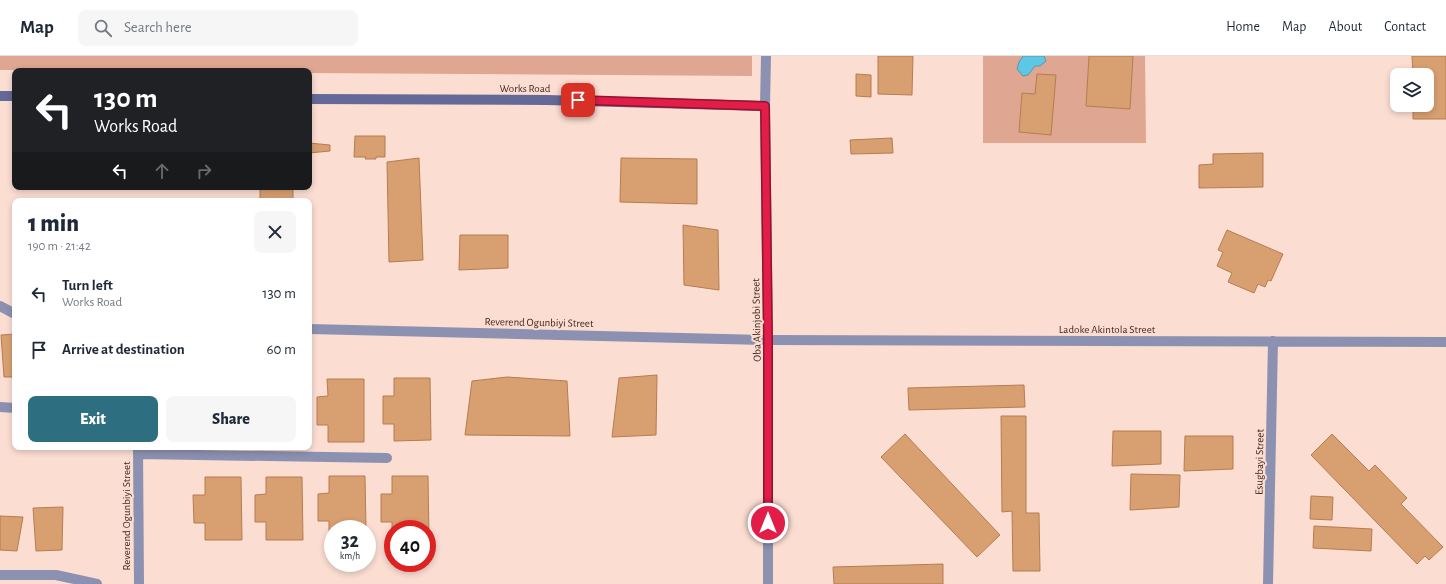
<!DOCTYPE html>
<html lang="en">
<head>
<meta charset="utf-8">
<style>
  body { margin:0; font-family:"Alegreya Sans",sans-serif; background:#f6f6f7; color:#1f2937; height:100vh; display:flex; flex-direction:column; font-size:15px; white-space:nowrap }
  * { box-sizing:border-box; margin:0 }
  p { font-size:13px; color:#747a83 }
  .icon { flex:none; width:22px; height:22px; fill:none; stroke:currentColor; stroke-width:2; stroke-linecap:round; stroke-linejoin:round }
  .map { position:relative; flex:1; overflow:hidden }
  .panel { position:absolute; left:12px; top:142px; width:300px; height:252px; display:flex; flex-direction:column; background:#fff; border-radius:8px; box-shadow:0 2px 6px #0003 }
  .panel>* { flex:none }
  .top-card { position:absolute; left:12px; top:12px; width:300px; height:122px; border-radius:8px; box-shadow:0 2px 6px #0003; background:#202124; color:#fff; overflow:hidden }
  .controls { position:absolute; left:1390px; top:12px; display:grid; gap:8px }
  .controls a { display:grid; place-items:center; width:44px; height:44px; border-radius:8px; background:#fff; box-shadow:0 2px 6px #0003; font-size:20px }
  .speed { position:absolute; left:324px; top:464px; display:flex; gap:8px; font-size:20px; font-weight:700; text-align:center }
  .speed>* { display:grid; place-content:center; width:52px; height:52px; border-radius:50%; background:#fff; box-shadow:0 2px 6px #0003; line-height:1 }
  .speed small { font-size:10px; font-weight:400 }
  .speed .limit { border:6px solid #d22; background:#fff; color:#111 }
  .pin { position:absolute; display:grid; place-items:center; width:34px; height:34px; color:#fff; margin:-17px; border-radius:8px; box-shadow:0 2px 6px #0006 }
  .me { position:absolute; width:44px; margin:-22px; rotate:0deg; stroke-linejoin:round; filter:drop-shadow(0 0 3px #0008) }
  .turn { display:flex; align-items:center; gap:14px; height:84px; padding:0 16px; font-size:18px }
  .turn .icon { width:52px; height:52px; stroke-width:2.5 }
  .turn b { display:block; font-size:28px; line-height:34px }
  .lanes { display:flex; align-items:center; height:38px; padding:0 16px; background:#0003; justify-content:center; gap:20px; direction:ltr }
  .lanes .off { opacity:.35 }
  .round { display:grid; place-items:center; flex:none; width:42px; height:42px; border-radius:8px; background:#f6f6f7 }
  .head { display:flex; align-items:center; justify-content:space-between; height:68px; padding:0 16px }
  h1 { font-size:24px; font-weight:800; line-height:30px }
  .cta { display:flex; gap:8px; margin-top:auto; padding:8px 16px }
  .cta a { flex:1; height:46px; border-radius:8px; background:#2d6f81; color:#fff; font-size:16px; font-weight:800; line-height:46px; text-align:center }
  .cta a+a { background:#f6f6f7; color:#1f2937 }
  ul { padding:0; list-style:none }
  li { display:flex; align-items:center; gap:12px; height:56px; padding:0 16px }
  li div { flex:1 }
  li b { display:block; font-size:15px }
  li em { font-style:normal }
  header { display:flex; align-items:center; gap:24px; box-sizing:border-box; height:56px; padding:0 20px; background:#fff; border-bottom:1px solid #e0e1e3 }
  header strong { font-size:19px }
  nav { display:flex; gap:22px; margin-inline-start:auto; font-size:14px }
  .search { width:280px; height:36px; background:#f6f6f7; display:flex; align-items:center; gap:10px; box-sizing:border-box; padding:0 14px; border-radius:8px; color:#747a83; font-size:15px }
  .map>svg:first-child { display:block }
  .green { fill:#dfa692 }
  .water { fill:#5ec7e5; stroke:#5697a9 }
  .building { fill:#d89f71; stroke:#b57d50 }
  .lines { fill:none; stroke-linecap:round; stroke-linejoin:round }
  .minor { stroke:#8d91b1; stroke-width:10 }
  .tertiary { stroke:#8d91b1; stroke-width:10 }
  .secondary { stroke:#646997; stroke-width:10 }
  .route-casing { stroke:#92132f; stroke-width:10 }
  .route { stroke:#e11d48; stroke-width:7 }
  .labels { text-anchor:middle; stroke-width:4; stroke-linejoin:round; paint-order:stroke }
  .street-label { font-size:11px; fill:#42261c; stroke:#fbddd2 }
</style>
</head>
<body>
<header>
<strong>Map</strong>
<div class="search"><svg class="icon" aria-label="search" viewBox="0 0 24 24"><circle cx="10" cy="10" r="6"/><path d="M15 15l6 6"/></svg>Search here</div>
<nav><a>Home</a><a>Map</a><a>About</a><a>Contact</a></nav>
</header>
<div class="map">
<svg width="1446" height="528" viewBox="0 0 1446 528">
  <rect width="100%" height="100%" fill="#fbddd2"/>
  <path class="green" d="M 0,0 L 752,0 L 752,20 L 309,17 L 309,15 L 0,14 Z
    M 983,0 L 1145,0 L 1146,87 L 983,87 Z"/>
  <path class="water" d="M 1023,0 L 1044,0 L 1046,5 L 1040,10 L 1035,10 L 1028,19 L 1023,20 L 1017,13 L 1019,6 Z"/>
  <path class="building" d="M 878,0 L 913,0 L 912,39 L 878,38 Z
    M 1089,0 L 1133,0 L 1130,53 L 1086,50 Z
    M 1412,0 L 1446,0 L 1446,63 L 1413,63 L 1413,49 L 1427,49 L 1427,19 L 1413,19 Z
    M 856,18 L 871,19 L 871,41 L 856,40 Z
    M 1037,18 L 1056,19 L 1051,79 L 1019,76 L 1022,37 L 1035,38 Z
    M 355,80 L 385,80 L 385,101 L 376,101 L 376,103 L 365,103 L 366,101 L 354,101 Z
    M 892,82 L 893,97 L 851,98 L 850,84 Z
    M 309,87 L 330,89 L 330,95 L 309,97 Z
    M 1263,97 L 1263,131 L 1199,132 L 1199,109 L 1213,108 L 1213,98 Z
    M 419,102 L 423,204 L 389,206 L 387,106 Z
    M 621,102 L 697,103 L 697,148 L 620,146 Z
    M 260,131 L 293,131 L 293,145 L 260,145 Z
    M 683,169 L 718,174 L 719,234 L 684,229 Z
    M 1227,174 L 1283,198 L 1271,225 L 1268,224 L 1265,231 L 1258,228 L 1254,237 L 1228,226 L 1232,217 L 1217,210 L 1223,196 L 1218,194 Z
    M 460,179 L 508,179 L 508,212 L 459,214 Z
    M 15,278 L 15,321 L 4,321 L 1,279 Z
    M 657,319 L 656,379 L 612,381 L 619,322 Z
    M 507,321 L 567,325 L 570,380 L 465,379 L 472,325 Z
    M 394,322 L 430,322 L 431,384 L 394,385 L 394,368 L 383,368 L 383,340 L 394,340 Z
    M 327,323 L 364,323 L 364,386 L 328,386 L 328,369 L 317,369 L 317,341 L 328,340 Z
    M 1024,329 L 1025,351 L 909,354 L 908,332 Z
    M 1001,360 L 1026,360 L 1026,457 L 1039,457 L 1040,515 L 1013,515 L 1012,455 L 1002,456 Z
    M 1113,375 L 1161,375 L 1161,408 L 1112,410 Z
    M 905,378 L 1000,479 L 977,501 L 881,401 Z
    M 1332,378 L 1369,415 L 1375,409 L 1407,442 L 1401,448 L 1443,491 L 1429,504 L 1425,500 L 1417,508 L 1311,399 Z
    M 1185,380 L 1233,380 L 1233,413 L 1184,415 Z
    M 1131,418 L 1180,419 L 1179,451 L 1130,454 Z
    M 329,420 L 365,420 L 366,473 L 333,473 L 333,483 L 329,483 L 329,465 L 318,465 L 318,438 L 329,437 Z
    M 392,420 L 428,420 L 429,483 L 427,483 L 427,473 L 393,473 L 392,483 L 392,466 L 381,466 L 381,438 L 392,438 Z
    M 205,421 L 241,421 L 242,484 L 205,484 L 205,467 L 194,467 L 193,439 L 205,439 Z
    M 266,421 L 302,421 L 303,484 L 266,484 L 266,466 L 255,466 L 255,439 L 266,438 Z
    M 1311,440 L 1333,441 L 1332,464 L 1310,463 Z
    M 63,451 L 62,494 L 36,495 L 33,452 Z
    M 0,460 L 23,461 L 17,495 L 0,494 Z
    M 1314,470 L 1372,473 L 1371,495 L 1313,492 Z
    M 943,508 L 943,528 L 834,528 L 833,511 Z"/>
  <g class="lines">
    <path class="minor" d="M 0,250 L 15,258
      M 309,273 L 768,284 L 1446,286
      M 0,351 L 15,352
      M 138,391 L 139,528
      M 138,398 L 387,402
      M 0,519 L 56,519 L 97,528
      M 1268,528 L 1273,285"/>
    <path class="tertiary" d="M 766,0 L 765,50 L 768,284 L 768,528"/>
    <path class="secondary" d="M 0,40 L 15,40
      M 309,43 L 547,44 L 765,50"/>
  </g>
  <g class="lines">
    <defs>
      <path id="route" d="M 578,44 L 765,50 L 768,284 L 768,467"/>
    </defs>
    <use href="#route" class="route-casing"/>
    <use href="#route" class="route"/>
  </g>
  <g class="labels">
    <g class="street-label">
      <text x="525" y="36">Works Road</text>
      <text transform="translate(756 264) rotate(-91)" y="4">Oba Akinjobi Street</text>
      <text transform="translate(539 266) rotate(1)" y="4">Reverend Ogunbiyi Street</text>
      <text x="1107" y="277">Ladoke Akintola Street</text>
      <text transform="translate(1259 406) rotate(-89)" y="4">Esugbayi Street</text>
      <text transform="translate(126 460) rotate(-90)" y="4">Reverend Ogunbiyi Street</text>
    </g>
  </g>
</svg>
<div class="controls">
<a><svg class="icon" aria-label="layers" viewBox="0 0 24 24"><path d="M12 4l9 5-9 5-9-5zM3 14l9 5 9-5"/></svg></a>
</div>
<div class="speed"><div>32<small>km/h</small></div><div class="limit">40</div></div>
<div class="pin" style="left:578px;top:44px;background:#d93025"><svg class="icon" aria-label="arrive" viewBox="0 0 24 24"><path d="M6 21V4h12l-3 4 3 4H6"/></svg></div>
<svg class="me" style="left:768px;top:467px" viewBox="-20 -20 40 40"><circle r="17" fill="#e11d48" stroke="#fff" stroke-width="3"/><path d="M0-11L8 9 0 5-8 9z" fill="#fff"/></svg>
<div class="top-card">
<div class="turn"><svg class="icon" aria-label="left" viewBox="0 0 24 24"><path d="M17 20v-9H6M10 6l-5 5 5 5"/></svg><div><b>130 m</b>Works Road</div></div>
<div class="lanes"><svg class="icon" aria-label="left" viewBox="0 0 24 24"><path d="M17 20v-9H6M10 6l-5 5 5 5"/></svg><svg class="icon off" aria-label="ahead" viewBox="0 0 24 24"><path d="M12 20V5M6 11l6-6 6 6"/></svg><svg class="icon off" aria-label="right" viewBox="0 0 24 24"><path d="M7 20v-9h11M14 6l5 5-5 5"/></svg></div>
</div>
<section class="panel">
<div class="head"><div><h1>1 min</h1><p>190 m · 21:42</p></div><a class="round"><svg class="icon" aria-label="close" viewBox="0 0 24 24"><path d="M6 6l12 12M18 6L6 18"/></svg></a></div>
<ul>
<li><svg class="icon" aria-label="left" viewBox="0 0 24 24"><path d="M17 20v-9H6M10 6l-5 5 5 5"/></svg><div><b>Turn left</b><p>Works Road</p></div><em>130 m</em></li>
<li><svg class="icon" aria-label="arrive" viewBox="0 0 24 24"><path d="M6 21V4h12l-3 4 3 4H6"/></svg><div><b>Arrive at destination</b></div><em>60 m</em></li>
</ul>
<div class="cta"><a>Exit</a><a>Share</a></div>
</section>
</div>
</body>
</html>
